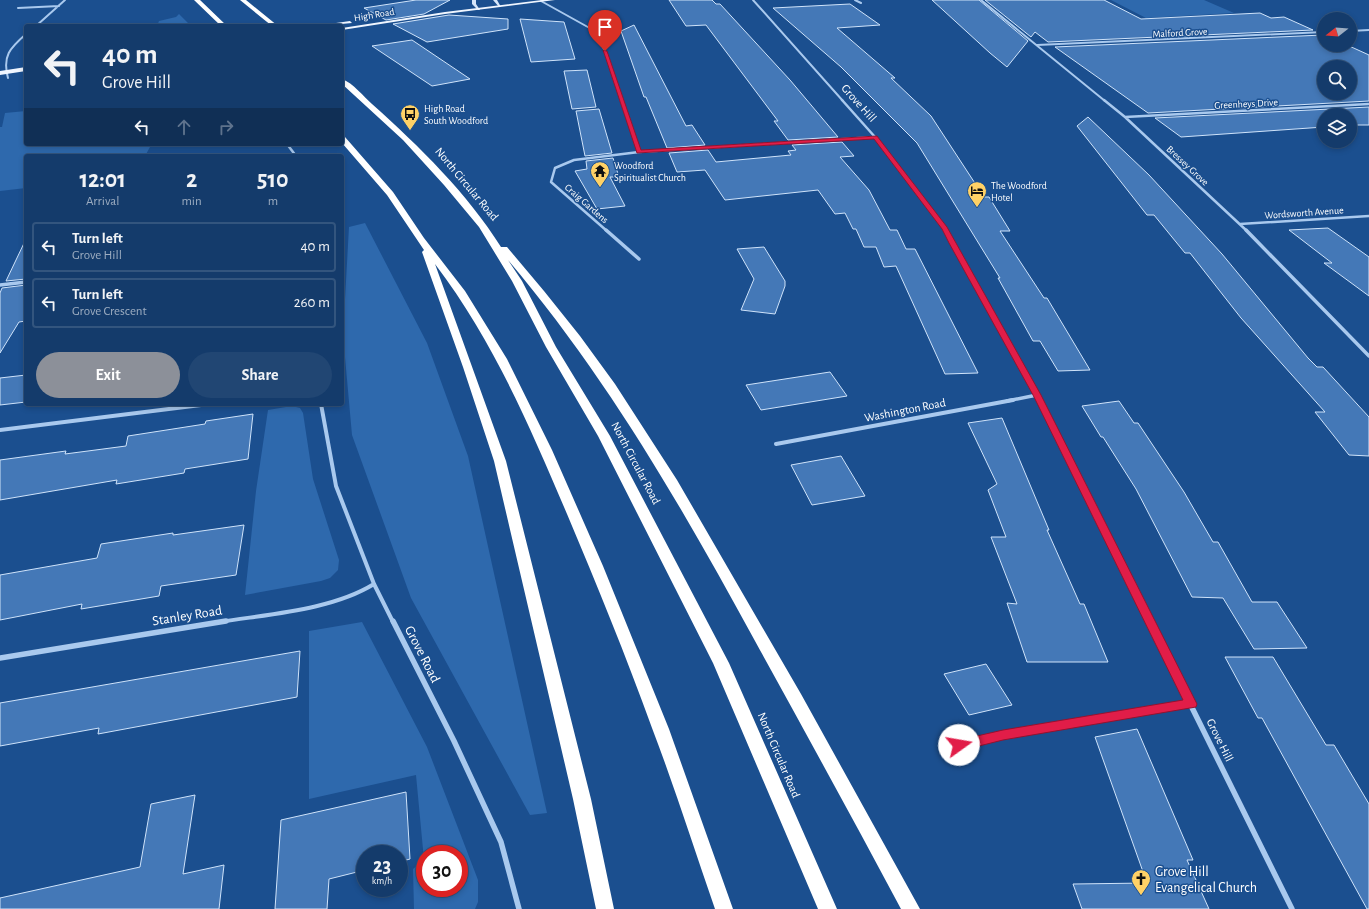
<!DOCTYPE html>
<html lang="en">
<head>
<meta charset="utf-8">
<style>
  body { margin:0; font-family:"Alegreya Sans",sans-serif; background:#214673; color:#f1f3f6; height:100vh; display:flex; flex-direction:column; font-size:15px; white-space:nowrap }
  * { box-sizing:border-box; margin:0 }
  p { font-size:13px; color:#9dadc1 }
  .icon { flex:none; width:22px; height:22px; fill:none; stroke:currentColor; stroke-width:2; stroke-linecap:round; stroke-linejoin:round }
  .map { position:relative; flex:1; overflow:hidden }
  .panel { position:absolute; left:24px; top:154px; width:320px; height:252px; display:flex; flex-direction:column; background:#143b6b; border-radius:4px; box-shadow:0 2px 6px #0003,0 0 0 1px #33557e }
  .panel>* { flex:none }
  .top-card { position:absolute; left:24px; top:24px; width:320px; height:122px; border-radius:4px; box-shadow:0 2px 6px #0003,0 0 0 1px #33557e; background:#143b6b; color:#f1f3f6; overflow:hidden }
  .needle { width:26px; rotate:253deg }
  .buttons { position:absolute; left:1317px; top:12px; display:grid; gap:8px }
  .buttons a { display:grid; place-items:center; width:40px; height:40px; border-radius:50%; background:#143b6b; box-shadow:0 2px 6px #0003,0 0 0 1px #33557e; font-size:20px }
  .speed { position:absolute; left:356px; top:845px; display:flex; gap:8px; font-size:20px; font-weight:700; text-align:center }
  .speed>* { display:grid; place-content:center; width:52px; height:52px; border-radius:50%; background:#143b6b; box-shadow:0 2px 6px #0003,0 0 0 1px #33557e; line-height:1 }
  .speed small { font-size:10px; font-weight:400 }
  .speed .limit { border:6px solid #d22; background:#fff; color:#111 }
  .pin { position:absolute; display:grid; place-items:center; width:34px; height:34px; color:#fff; margin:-41px -17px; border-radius:50% 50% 50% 0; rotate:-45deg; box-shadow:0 0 4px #0007 }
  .pin .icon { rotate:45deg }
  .me { position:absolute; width:44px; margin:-22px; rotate:77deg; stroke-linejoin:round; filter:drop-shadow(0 0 3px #0008) }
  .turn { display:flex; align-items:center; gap:14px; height:84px; padding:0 12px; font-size:18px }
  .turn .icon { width:52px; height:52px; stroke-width:2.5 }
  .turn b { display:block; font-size:28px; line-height:34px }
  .lanes { display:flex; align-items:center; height:38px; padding:0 12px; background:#0003; justify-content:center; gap:20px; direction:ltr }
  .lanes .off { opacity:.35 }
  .eta { display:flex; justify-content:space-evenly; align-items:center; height:68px; text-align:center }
  .eta b { font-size:24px; font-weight:600; line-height:28px }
  .action { display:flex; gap:8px; margin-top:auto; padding:8px 12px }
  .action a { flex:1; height:46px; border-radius:24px; background:#8c9099; color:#fff; font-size:16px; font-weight:600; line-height:46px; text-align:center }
  .action a+a { background:#214673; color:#f1f3f6 }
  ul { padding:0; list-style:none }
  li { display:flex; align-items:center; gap:12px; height:50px; margin:0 8px 6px; padding:0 4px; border:2px solid #33557e; border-radius:4px }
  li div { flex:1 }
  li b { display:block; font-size:15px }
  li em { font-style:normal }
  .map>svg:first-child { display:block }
  .green { fill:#2e69ad; fill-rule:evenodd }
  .building { fill:#4478b7; stroke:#cfe3fa; fill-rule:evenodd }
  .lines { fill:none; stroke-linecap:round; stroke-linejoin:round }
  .street-far4 { stroke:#a9c9ee; stroke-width:2 }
  .street-far3 { stroke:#a9c9ee; stroke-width:2.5 }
  .street-far2 { stroke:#a9c9ee; stroke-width:3.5 }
  .street-far1 { stroke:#a9c9ee; stroke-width:4 }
  .street { stroke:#a9c9ee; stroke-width:5.5 }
  .secondary { fill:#d6e6fa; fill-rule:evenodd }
  .primary { fill:#f0f6ff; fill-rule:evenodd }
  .highway { fill:#fff; fill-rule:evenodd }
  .route { fill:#e11d48; stroke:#92132f }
  .labels { text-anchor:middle; stroke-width:3; stroke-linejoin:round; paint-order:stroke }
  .far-street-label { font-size:10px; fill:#fff; stroke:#1b4f8f }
  .far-poi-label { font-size:10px; fill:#fff; stroke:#1b4f8f; text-anchor:start }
  .street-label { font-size:12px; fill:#fff; stroke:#1b4f8f }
  .near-street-label { font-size:14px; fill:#fff; stroke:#1b4f8f }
  .near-poi-label { font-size:14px; fill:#fff; stroke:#1b4f8f; text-anchor:start }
</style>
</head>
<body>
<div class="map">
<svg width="1369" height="909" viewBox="0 0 1369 909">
  <rect width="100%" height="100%" fill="#1b4f8f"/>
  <path class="green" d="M 1111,0 L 1204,0 L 1234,13 L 1146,18 Z
    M 179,14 L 191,26 L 157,26 L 159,21 L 176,17 Z
    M 26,111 L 26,144 L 156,144 L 155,146 L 150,147 L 145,156 L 26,156 L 26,188 L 0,191 L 0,127 L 2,127 L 5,113 Z
    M 365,223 L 427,343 L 468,456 L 547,813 L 530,815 L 411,598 L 352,435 L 343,335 L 349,227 Z
    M 292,406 L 300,408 L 303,413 L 313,479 L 339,560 L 338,570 L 330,578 L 321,581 L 245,595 L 256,491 L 268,410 Z
    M 362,622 L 427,747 L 478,880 L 478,902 L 475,909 L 414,909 L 413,869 L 424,860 L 416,775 L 309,799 L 309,631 ZM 425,854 L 459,854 L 459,888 L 425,888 Z"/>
  <path class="building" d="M 416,0 L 450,0 L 424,14 L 386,20 L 364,8 Z
    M 669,0 L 712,0 L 716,4 L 720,4 L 790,80 L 838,137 L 788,140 L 774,121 L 778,121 L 706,25 L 686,26 Z
    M 932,0 L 979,0 L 1028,41 L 1007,67 L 990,53 Z
    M 985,0 L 1104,0 L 1141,19 L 1260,13 L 1271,18 L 1284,17 L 1313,30 L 1048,42 L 1035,32 L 1031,37 Z
    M 850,4 L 880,25 L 837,28 L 895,78 L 891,78 L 931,116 L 984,197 L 989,197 L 1010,231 L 1000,231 L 1044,298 L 1047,298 L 1090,370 L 1058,371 L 1040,341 L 1033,341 L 998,278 L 1000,278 L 917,143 L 841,67 L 773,8 Z
    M 449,15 L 508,19 L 508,29 L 427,42 L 393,24 Z
    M 520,19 L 564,22 L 575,59 L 531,62 Z
    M 634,25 L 686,126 L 692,125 L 705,145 L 667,148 L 646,97 L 644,97 L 621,31 Z
    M 1323,35 L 1324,45 L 1347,45 L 1369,55 L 1369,101 L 1148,113 L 1055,47 ZM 1324,67 L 1350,67 L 1350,93 L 1324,93 Z
    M 412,40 L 470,79 L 432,86 L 372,46 Z
    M 587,70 L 596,107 L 572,109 L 564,71 Z
    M 1369,107 L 1369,125 L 1350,125 L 1350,115 L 1324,115 L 1324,127 L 1181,137 L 1155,118 Z
    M 599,109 L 612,153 L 585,156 L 576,111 Z
    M 1088,117 L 1149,175 L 1222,254 L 1308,358 L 1317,367 L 1323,367 L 1369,417 L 1369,456 L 1349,455 L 1315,412 L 1325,412 L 1241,318 L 1190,253 L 1185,253 L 1154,215 L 1147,215 L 1077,126 Z
    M 842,142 L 854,156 L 840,157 L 869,190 L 890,230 L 897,230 L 906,249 L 915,249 L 978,373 L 945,374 L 896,266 L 884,267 L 876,247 L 864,247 L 856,229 L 853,229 L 845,213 L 835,214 L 818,190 L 725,200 L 705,170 L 677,172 L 669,153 L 708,150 L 716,162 L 791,155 L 788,151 L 796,150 L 792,145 Z
    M 613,158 L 619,177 L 610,177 L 625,206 L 597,209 L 575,171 L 587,169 L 586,161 Z
    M 1328,228 L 1369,257 L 1369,296 L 1324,263 L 1332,263 L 1289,230 Z
    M 26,239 L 26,279 L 6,281 Z
    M 764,247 L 785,281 L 785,286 L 775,314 L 741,310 L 754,279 L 737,249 Z
    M 26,285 L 26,321 L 19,322 L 0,353 L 0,293 L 2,288 Z
    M 830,372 L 847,396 L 761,410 L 746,385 Z
    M 26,375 L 26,402 L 0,405 L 0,378 Z
    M 1119,401 L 1134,423 L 1138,423 L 1184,492 L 1213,542 L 1218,542 L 1252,602 L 1277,602 L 1307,648 L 1254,649 L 1223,598 L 1192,597 L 1136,489 L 1103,437 L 1101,437 L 1082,406 Z
    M 253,414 L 248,459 L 185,469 L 184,473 L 116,484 L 117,480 L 0,500 L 0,460 L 66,451 L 65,454 L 126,446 L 128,436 L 205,424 L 206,421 Z
    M 1002,418 L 1049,530 L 1047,530 L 1080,604 L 1084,604 L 1108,662 L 1027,662 L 1007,603 L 1017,604 L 991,537 L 1006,537 L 988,490 L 997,484 L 968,423 Z
    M 841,456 L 865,496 L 812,505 L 791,465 Z
    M 244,525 L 236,575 L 161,586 L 159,596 L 81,609 L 82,604 L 0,620 L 0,575 L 97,558 L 101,544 L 173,533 L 173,535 Z
    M 300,651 L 297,697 L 98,734 L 99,728 L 0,746 L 0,703 Z
    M 1225,657 L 1273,657 L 1326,745 L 1334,745 L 1369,804 L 1369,909 L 1367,909 L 1262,718 L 1258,718 Z
    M 986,664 L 1012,705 L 969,715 L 944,674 Z
    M 1137,729 L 1193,860 L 1187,860 L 1209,909 L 1082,909 L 1073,884 L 1147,883 L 1095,737 Z
    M 406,792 L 410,859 L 399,862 L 399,854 L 365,854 L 365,870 L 329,879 L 327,909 L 275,909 L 281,820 Z
    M 195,795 L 183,874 L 224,865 L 219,909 L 0,909 L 0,898 L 140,867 L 151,804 Z"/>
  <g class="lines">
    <path class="street-far4" d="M 753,0 L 843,101
      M 855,0 L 861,3
      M 981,0 L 1105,101
      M 541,1 L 595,31 L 605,51 L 622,101
      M 18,8 L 59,6
      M 36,26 L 65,0
      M 1350,31 L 1369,30
      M 1037,45 L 1324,32
      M 8,78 C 2,56 10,48 26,34"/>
    <path class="street-far3" d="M 621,100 L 639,152
      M 842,100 L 875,137 L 946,231
      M 1104,100 L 1125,117 L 1247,231
      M 1125,117 L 1369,104
      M 287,144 L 296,156
      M 1240,224 L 1369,216
      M 607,231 L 551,182 L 555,168 L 574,160 L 639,152 L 875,137"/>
    <path class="street-far2" d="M 606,230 L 639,259
      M 945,230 L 1040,401
      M 1246,230 L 1369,356
      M 0,285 L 26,282
      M 1007,401 L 1037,395"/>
    <path class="street-far1" d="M 1039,400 L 1149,622
      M 321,404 L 336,486 L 374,584 L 393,622
      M 0,430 L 209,404
      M 776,444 L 1013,400
      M 220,622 C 269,614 332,610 374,584"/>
    <path class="street" d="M 393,621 L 454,741 L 501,842 L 519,909
      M 1149,621 L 1292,909
      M 0,658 L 226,621
      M 959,745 L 1003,735 L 1191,704"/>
    <path class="secondary" d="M 472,0 L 476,0 L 476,4 L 480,10 L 478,10 L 472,4 Z
      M 493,0 L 497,0 L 501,7 L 499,7 Z"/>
    <path class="primary" d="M 542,0 L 555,0 L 445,14 L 342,30 L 342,28 L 445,12 Z
      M 350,21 L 352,23 L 320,26 L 322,25 Z
      M 26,67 L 26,71 L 0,75 L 0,71 Z"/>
    <path class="highway" d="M 194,0 L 200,0 L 227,26 L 221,26 Z
      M 240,0 L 246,0 L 278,26 L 272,26 Z
      M 342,79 C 353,83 364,97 372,104 C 420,147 467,193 501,247 L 507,247 L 544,291 L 580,336 L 615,384 L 677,480 L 801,694 L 920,909 L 901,909 C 853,819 804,730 755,641 C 682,507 607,377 508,260 L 522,281 L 556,347 L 610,436 L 729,663 L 837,909 L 818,909 L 713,663 L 598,436 L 546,347 L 512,281 L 479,227 L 444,185 L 403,140 L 342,84 Z
      M 342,137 L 345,137 L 393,192 L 424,238 L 465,291 L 507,359 L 552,450 L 603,566 L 669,729 L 733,909 L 715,909 C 694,849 675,788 652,728 C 626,656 597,585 567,514 C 530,427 493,340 435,264 L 506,461 L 591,799 L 614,909 L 596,909 L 573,799 L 494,461 L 463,367 L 422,252 L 424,250 L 387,195 L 342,143 Z"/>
  </g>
  <path class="route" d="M 603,50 L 607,51 L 641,150 L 877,136 L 947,227 L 956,243 L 1041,395 L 1197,704 L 1196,707 L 1003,740 L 959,751 L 955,749 L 953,745 L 955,741 L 1003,730 L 1183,700 L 1033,395 L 949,243 L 942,229 L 874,139 L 637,153 Z"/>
  <defs>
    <symbol id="bus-pin" viewBox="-11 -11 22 30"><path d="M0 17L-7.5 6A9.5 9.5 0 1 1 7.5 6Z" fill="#ffd166" stroke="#1b4f8f"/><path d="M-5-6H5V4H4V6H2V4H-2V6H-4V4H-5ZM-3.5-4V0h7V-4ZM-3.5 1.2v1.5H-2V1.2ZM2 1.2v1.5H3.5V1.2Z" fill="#111"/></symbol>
    <symbol id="temple-pin" viewBox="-11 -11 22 30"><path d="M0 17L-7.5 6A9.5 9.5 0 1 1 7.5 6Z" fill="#ffd166" stroke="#1b4f8f"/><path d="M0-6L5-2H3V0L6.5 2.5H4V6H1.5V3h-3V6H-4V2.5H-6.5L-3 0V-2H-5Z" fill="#111"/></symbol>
    <symbol id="hotel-pin" viewBox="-11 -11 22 30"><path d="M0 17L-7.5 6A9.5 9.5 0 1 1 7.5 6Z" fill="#ffd166" stroke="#1b4f8f"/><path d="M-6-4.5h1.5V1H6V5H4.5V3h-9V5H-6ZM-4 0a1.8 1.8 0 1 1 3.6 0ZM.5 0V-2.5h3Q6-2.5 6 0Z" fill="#111"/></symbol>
    <symbol id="church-pin" viewBox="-11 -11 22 30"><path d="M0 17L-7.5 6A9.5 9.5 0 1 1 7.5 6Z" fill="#ffd166" stroke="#1b4f8f"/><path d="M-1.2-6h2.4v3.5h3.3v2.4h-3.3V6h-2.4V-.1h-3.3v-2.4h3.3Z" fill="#111"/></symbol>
  </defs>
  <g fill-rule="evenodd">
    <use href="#bus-pin" x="399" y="103" width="22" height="30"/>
    <use href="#temple-pin" x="589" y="160" width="22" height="30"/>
    <use href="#hotel-pin" x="966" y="180" width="22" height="30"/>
    <use href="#church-pin" x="1130" y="868" width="22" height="30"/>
  </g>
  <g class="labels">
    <g class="far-street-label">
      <text transform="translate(374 14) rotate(-9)" y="4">High Road</text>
      <text transform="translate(1180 32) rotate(-3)" y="4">Malford Grove</text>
      <text transform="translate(1246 103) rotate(-3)" y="4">Greenheys Drive</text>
      <text transform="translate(1188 165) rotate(43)" y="4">Bressey Grove</text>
      <text transform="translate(587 203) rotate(41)" y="4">Craig Gardens</text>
      <text transform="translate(1304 212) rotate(-4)" y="4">Wordsworth Avenue</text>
    </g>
    <g class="far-poi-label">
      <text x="424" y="112">High Road<tspan x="424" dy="12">South Woodford</tspan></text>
      <text x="614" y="169">Woodford<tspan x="614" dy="12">Spiritualist Church</tspan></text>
      <text x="991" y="189">The Woodford<tspan x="991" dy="12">Hotel</tspan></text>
    </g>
    <g class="street-label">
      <text transform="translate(859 103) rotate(48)" y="4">Grove Hill</text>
      <text transform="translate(467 184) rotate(50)" y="4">North Circular Road</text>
      <text transform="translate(905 410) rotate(-11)" y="4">Washington Road</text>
      <text transform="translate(636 463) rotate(62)" y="4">North Circular Road</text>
      <text transform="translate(1220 740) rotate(64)" y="4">Grove Hill</text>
      <text transform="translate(779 755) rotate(67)" y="4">North Circular Road</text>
    </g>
    <g class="near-street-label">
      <text transform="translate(187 615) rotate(-9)" y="5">Stanley Road</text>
      <text transform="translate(423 654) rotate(63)" y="5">Grove Road</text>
    </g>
    <g class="near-poi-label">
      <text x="1155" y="876">Grove Hill<tspan x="1155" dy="16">Evangelical Church</tspan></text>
    </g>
  </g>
</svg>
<div class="buttons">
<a><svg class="needle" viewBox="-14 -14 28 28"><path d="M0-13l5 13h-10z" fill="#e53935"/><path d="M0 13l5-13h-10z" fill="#9dadc1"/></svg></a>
<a><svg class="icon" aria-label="search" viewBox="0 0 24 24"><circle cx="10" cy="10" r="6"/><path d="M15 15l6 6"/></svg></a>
<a><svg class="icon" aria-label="layers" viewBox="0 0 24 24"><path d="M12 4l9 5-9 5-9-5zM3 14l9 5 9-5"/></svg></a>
</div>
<div class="speed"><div>23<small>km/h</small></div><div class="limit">30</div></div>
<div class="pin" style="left:605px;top:51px;background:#d93025"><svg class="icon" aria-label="arrive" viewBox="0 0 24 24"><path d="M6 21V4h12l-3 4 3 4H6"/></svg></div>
<svg class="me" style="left:959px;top:745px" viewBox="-20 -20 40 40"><circle r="19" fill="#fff"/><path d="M0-13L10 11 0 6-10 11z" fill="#e11d48"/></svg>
<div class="top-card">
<div class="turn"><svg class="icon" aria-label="left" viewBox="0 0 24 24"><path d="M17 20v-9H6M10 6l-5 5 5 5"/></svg><div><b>40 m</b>Grove Hill</div></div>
<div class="lanes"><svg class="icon" aria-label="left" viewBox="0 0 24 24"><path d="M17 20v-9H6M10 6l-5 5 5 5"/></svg><svg class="icon off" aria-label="ahead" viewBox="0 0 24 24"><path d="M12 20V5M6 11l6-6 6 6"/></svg><svg class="icon off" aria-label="right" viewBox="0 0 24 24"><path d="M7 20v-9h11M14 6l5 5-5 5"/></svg></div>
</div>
<section class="panel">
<div class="eta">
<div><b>12:01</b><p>Arrival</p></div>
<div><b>2</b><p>min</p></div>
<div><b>510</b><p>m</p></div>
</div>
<ul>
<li><svg class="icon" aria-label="left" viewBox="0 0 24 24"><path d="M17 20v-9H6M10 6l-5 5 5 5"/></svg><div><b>Turn left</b><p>Grove Hill</p></div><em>40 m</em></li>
<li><svg class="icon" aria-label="left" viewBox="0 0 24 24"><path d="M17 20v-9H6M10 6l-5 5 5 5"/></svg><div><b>Turn left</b><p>Grove Crescent</p></div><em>260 m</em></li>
</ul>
<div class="action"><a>Exit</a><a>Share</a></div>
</section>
</div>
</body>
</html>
